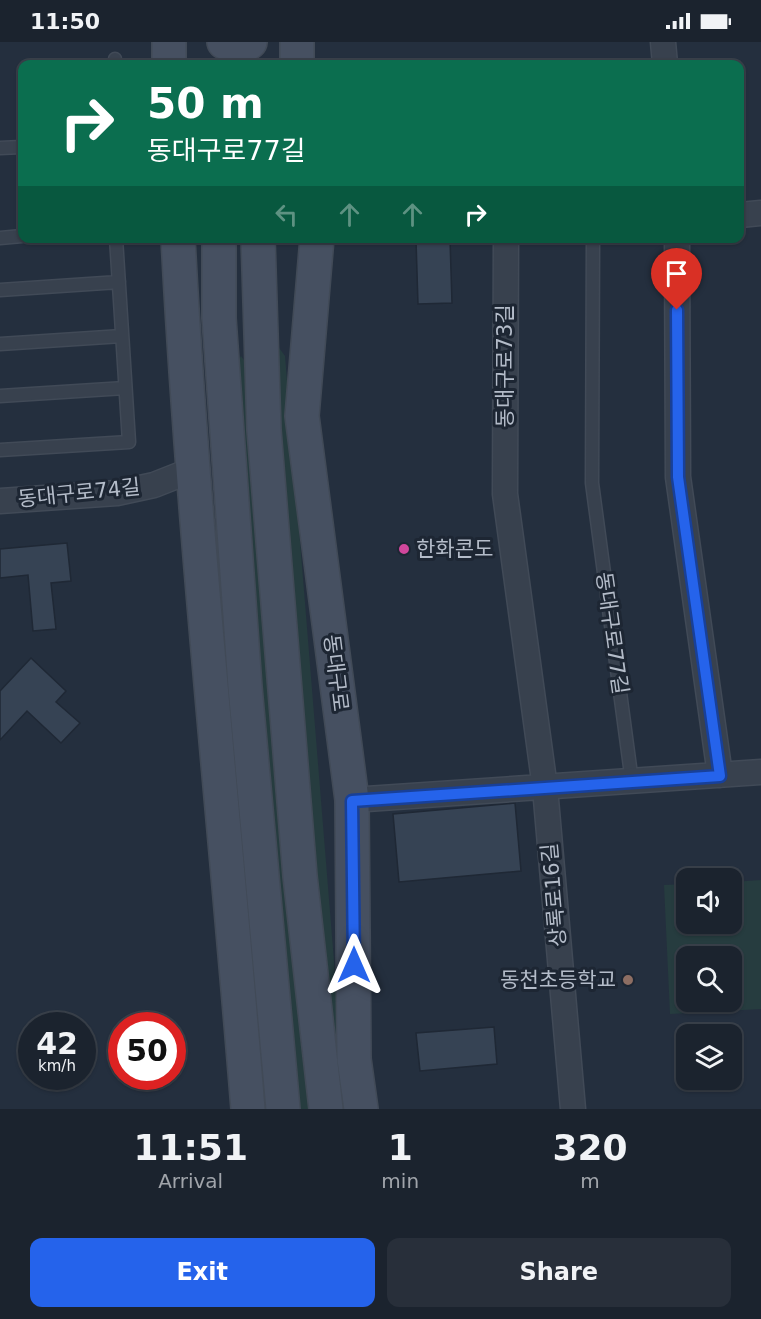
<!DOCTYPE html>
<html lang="en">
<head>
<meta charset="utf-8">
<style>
  body { margin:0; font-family:"DejaVu Sans","Noto Sans KR",sans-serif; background:#282f3a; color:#f1f3f6; height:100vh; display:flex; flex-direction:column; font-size:22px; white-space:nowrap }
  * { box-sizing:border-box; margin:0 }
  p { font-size:20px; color:#a0a4aa }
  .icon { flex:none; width:33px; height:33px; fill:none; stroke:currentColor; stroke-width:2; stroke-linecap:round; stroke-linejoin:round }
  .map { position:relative; height:1067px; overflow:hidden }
  .drawer { display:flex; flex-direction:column; background:#1b232e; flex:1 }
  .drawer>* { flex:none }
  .top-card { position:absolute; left:18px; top:18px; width:726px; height:183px; border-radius:12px; box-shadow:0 2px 4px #0004,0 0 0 2px #39404a; background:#0b6e4f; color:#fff; overflow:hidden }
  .buttons { position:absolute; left:676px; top:826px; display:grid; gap:12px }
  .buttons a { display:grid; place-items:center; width:66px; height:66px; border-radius:12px; background:#1b232e; box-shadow:0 2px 4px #0004,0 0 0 2px #39404a; font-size:30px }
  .speed { position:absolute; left:18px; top:970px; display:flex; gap:12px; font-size:30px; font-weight:700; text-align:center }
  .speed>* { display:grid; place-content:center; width:78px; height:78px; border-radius:50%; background:#1b232e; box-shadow:0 2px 4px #0004,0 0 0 2px #39404a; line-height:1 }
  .speed small { font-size:15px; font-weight:400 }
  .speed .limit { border:9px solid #d22; background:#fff; color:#111 }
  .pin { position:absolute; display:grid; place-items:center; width:51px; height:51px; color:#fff; margin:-62px -26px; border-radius:50% 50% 50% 0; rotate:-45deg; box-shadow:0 0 6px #0007 }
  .pin .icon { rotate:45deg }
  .me { position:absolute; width:66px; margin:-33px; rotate:0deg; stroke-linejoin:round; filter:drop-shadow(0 0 4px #0008) }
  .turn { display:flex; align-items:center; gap:21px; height:126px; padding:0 30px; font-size:27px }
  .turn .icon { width:78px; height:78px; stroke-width:2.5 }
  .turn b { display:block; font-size:42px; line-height:51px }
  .lanes { display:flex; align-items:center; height:57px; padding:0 30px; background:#0003; justify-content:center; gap:30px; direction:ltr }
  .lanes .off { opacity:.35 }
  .eta { display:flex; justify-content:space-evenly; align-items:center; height:102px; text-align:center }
  .eta b { font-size:36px; font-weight:700; line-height:42px }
  .action { display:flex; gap:12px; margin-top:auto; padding:12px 30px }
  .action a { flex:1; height:69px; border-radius:12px; background:#2563eb; color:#fff; font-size:24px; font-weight:700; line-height:69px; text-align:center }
  .action a+a { background:#282f3a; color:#f1f3f6 }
  .status { display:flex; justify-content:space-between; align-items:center; height:42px; padding:0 30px; background:#1b232e; direction:ltr }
  .status svg { height:16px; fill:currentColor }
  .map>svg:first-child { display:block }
  .green { fill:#263c3f; fill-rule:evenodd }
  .building { fill:#364354; stroke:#1f2835; stroke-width:1.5 }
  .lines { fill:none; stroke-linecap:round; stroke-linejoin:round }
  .lane-casing { stroke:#414a57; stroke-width:15 }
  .street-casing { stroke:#414a57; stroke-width:27 }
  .secondary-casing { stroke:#414a57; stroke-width:36 }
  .lane { stroke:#38414e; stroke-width:12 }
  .street { stroke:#38414e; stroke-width:24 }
  .secondary { stroke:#465061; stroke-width:33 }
  .route-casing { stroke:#184099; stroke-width:15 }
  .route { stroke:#2563eb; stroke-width:10 }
  .hotel-dot { fill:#d1479c; stroke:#1d2633; stroke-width:2 }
  .education-dot { fill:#8d6e63; stroke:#1d2633; stroke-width:2 }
  .labels { text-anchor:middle; stroke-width:6; stroke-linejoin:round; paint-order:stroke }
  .street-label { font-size:21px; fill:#b4bcc9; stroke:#1d2633 }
  .poi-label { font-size:21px; fill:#b4bcc9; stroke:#1d2633; text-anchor:start }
</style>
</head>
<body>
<div class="status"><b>11:50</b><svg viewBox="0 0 49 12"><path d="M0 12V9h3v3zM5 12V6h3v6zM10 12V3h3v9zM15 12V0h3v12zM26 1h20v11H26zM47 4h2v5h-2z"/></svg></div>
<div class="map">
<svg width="761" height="1067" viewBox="0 0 761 1067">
  <rect width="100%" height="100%" fill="#242f3e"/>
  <path class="green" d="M 277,303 L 285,314 L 346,1067 L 333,1067 L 269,314 Z
    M 241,314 L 249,325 L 309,1067 L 297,1067 L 234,325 Z
    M 761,838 L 761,967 L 670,972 L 664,843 L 687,842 L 687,882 L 732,882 L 732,840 ZM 687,915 L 732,915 L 732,960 L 687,960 Z"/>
  <path class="building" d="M 450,197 L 452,261 L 418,262 L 416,198 Z
    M 67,501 L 71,539 L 51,541 L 56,587 L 33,589 L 28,533 L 0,536 L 0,507 Z
    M 31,616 L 66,649 L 56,660 L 80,681 L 61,701 L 27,669 L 0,698 L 0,649 Z
    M 515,761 L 521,829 L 399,840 L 393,772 Z
    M 494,985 L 497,1022 L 420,1029 L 416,991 Z"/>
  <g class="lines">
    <defs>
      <path id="lane" d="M 115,17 L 115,22
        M 0,106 L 22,105
        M 0,196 L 22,194
        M 593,196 L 592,441 L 632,740
        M 0,248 L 119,240
        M 0,302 L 122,294
        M 0,354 L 125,346
        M 0,408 L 129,400 L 116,196"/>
      <path id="street" d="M 663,0 L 665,22
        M 740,173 L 761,171
        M 506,196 L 505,452 L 545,746 L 573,1067
        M 677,196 L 678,435 L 720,733
        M 0,459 L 117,451 L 154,443 L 192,428
        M 352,758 L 761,730"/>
      <path id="secondary" d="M 169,0 L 169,22
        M 224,0 C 233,6 242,7 250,0
        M 297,0 L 297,22
        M 178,196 C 193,487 225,777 248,1067
        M 219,196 L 219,276 L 245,645 L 283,1067
        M 258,196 L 264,388 L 300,834 L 326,1067
        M 317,196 L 302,374 L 352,758 L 354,1017 L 361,1067"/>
    </defs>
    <use href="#lane" class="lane-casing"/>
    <use href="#street" class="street-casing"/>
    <use href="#secondary" class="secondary-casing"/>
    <use href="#lane" class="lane"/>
    <use href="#street" class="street"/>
    <use href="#secondary" class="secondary"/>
  </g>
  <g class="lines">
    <defs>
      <path id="route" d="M 354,923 L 352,759 L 720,734 L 678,435 L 677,268"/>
    </defs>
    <use href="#route" class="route-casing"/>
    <use href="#route" class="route"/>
  </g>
  <circle class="hotel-dot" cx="404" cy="507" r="6"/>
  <circle class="education-dot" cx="628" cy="938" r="6"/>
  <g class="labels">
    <g class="street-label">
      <text transform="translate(505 324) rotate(-90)" y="7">동대구로73길</text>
      <text transform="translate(79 451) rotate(-6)" y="7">동대구로74길</text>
      <text transform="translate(612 591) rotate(82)" y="7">동대구로77길</text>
      <text transform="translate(336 631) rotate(83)" y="7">동대구로</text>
      <text transform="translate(554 853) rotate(-95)" y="7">상록로16길</text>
    </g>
    <g class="poi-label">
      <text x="416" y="514">한화콘도</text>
      <text x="616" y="945" text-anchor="end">동천초등학교</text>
    </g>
  </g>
</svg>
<div class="buttons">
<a><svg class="icon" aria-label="sound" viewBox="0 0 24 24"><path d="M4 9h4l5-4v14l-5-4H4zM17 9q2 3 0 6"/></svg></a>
<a><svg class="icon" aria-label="search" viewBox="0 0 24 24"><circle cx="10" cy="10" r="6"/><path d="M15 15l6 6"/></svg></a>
<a><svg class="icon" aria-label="layers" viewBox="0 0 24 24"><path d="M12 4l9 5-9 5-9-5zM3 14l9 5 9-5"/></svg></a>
</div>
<div class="speed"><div>42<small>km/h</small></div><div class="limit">50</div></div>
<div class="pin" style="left:677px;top:268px;background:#d93025"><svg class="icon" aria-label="arrive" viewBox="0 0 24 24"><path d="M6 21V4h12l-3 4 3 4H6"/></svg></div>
<svg class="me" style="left:354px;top:923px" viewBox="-20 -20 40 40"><path d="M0-17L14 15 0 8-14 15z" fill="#2563eb" stroke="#fff" stroke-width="4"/></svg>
<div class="top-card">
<div class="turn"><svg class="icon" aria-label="right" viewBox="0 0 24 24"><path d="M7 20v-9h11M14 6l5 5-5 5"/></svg><div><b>50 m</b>동대구로77길</div></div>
<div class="lanes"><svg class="icon off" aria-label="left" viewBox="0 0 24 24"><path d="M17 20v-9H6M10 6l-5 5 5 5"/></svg><svg class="icon off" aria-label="ahead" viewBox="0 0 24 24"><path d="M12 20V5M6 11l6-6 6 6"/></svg><svg class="icon off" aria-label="ahead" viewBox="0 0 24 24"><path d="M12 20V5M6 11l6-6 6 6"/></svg><svg class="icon" aria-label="right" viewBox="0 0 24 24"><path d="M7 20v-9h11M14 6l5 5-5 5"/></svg></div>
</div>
</div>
<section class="drawer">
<div class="eta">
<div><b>11:51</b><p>Arrival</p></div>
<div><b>1</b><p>min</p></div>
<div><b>320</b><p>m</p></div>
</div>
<div class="action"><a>Exit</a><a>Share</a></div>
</section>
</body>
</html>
